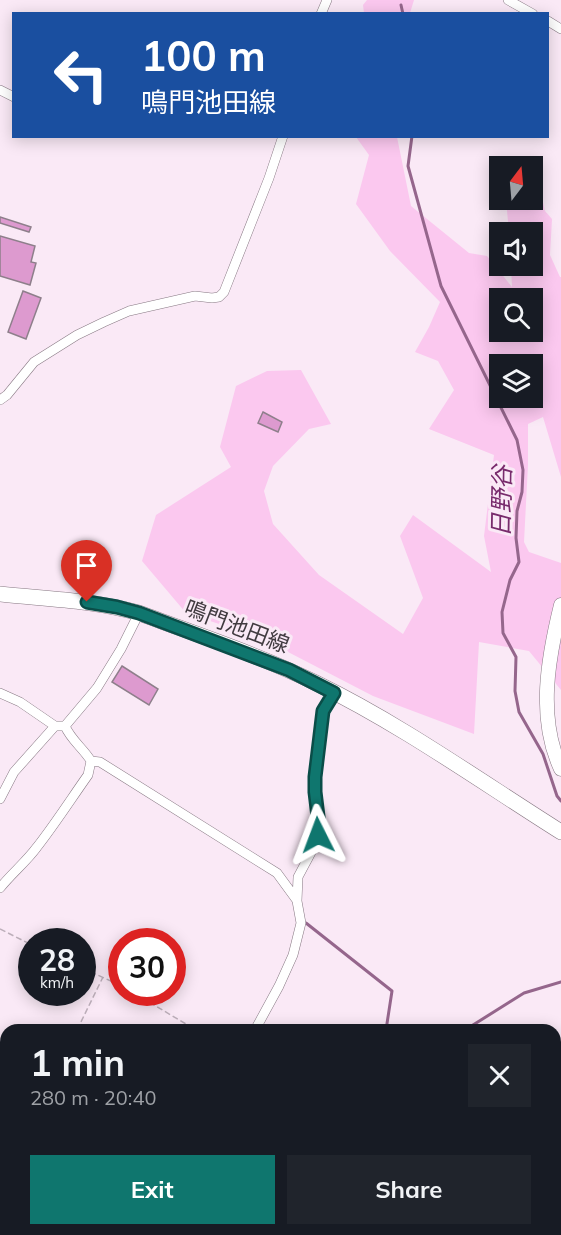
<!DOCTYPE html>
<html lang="en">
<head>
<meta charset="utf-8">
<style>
  body { margin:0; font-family:Mulish,"Noto Sans JP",sans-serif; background:#20242c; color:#f1f3f6; height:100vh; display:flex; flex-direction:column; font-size:22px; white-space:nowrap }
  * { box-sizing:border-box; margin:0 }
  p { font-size:20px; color:#9ea1a6 }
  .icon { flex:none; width:33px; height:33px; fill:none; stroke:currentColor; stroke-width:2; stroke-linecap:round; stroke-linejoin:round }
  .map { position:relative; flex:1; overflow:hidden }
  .panel { position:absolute; left:0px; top:1024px; width:561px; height:212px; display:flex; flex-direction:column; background:#171b24; border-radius:18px 18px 0 0; box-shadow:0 3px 15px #0003 }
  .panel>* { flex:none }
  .top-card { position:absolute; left:12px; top:12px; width:537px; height:126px; border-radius:0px; box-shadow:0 3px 15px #0003; background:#1a4fa0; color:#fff; overflow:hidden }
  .needle { width:39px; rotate:16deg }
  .tools { position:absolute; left:489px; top:156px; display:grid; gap:12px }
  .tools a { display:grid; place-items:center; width:54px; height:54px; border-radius:0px; background:#171b24; box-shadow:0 3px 15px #0003; font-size:30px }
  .speed { position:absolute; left:18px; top:928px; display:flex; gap:12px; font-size:30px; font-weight:700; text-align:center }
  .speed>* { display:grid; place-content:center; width:78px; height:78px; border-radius:50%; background:#171b24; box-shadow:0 3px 15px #0003; line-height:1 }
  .speed small { font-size:15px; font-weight:400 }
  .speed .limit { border:9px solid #d22; background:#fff; color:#111 }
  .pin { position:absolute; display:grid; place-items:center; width:51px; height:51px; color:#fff; margin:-62px -26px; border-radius:50% 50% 50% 0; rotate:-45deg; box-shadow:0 0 6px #0007 }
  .pin .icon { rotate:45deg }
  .me { position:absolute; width:66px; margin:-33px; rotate:357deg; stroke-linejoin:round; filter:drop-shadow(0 0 4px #0008) }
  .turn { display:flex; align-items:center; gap:21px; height:126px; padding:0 30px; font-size:27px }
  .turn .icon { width:78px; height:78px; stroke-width:2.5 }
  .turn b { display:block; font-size:42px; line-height:51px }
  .round { display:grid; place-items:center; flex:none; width:63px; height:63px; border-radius:0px; background:#20242c }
  .headline { display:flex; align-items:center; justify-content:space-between; height:102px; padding:0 30px }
  h1 { font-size:36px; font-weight:700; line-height:45px }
  .button { display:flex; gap:12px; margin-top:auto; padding:12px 30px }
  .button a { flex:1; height:69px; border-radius:0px; background:#0f766e; color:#fff; font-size:24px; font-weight:700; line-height:69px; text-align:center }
  .button a+a { background:#20242c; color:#f1f3f6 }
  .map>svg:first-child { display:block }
  .green { fill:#fbc8ef; fill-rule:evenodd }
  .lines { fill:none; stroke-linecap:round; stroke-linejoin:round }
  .stream { stroke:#95668c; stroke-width:3 }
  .building { fill:#dd9acf; stroke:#8e7f8b; stroke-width:1.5 }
  .street-casing { stroke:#877883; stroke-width:10 }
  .secondary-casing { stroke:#877883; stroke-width:15 }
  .primary-casing { stroke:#877883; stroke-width:16 }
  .path { stroke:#bdafba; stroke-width:1.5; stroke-dasharray:6 3; stroke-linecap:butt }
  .street { stroke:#fff; stroke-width:9 }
  .secondary { stroke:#fff; stroke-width:14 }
  .primary { stroke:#fff; stroke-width:15 }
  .route-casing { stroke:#0a4d48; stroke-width:15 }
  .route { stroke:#0f766e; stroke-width:10 }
  .labels { text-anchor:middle; stroke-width:6; stroke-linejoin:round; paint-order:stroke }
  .street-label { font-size:22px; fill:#413b40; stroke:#fae9f6 }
  .water-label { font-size:24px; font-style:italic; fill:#782b6c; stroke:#fae9f6 }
</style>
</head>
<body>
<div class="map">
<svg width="561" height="1235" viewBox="0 0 561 1235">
  <rect width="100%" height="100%" fill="#fae9f6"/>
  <path class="green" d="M 367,0 L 414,0 L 410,13 L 364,13 L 363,5 Z
    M 356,137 L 397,137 L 411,206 L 469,253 L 487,256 L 512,287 L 511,266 L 532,266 L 532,232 L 509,232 L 506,200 L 532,200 L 533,175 L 537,176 L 545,211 L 552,219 L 550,255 L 560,277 L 561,277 L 561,477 L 543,417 L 528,424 L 528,465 L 524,542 L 529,552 L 561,563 L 561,690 L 529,651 L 479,642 L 474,734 L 373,696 L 261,638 L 186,613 L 142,561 L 156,515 L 231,467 L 220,447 L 236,386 L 267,371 L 301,370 L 331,424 L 309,429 L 273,466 L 264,491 L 273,524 L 319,575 L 403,634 L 423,598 L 400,536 L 413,515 L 491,572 L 484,536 L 494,455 L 429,429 L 454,390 L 438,361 L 415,352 L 429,327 L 440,302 L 390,251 L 356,204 L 369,155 ZM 500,298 L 532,298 L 532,332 L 500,332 ZM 500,364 L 532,364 L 532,398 L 500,398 Z"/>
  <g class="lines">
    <path class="stream" d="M 401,5 L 403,14
      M 412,136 L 408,166 L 441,286 L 517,440 L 523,470 L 522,492 L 517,511 L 516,538 L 519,562 L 510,580 L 502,612 L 503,633 L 516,657 L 515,691 L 519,712 L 543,754 L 557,796 L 561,801
      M 306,923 L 392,991 L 386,1030
      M 465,1030 L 524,993 L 561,982"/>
  </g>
  <path class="building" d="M 0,217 L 31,227 L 29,232 L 0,223 Z
    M 0,236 L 35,246 L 31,262 L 36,263 L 30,285 L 0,276 Z
    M 23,291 L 41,298 L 26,339 L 8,332 Z
    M 263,412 L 282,422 L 278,432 L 258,423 Z
    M 122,666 L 158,689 L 149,705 L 112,682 Z
    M 0,1211 L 6,1214 L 6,1230 L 39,1230 L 49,1235 L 0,1235 Z
    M 526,1230 L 554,1230 L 559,1233 L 559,1231 L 561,1232 L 561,1235 L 535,1235 Z"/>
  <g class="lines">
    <defs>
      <path id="street" d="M 508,0 L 533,14
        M 321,14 L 327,0
        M 548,21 L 561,29
        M 0,90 L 14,97
        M 0,400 L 7,395 L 34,362 L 77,335 L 104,322 L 129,311 L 195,296 L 212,298 L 219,297 L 224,292 L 269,178 L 283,136
        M 0,693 L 20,702 L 55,726
        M 91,761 L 100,762 L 277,873 L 296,899
        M 0,799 L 14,772 L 55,726 L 65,726
        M 0,888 C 11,874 26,862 37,847 C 55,824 71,799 88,775 L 91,761 C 83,748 71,740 65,726 L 97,688 L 121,649 L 139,613
        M 255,1030 L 279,986 L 293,955 L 301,923 L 297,901 L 298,877 L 315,845 L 318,835 L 319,825 L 315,792 L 315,777 L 323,711 L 335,693
        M 0,1110 L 6,1114
        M 555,1137 L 561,1127
        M 198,1230 L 207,1235
        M 168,1235 L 170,1230
        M 491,1235 L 498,1230"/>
      <path id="secondary" d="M 561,605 C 548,658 537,718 561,769"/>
      <path id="primary" d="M 0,594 C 47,599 93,600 139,613 C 198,635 259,655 316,683 C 402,725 480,781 561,832"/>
    </defs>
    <use href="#street" class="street-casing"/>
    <use href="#secondary" class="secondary-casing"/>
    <use href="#primary" class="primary-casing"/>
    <path class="path" d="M 0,929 L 32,945
      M 82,968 L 122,986
      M 134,993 L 196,1030
      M 77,1030 L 103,977
      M 453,1230 L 460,1235
      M 281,1235 L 284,1230"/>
    <use href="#street" class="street"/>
    <use href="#secondary" class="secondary"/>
    <use href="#primary" class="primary"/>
  </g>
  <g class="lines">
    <defs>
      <path id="route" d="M 87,602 L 117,607 L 139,613 L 289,670 L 334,693 L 323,711 L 315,777 L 315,792 L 319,825 L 318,835"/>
    </defs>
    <use href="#route" class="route-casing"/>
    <use href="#route" class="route"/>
  </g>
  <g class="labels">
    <g class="street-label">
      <text transform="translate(237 626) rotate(21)" y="8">鳴門池田線</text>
    </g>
    <g class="water-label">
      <text transform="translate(502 501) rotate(-89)" y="8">日野谷</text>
    </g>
  </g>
</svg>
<div class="tools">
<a><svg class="needle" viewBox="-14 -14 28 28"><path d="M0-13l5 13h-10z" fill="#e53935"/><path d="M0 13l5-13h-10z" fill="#9ea1a6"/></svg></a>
<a><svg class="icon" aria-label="sound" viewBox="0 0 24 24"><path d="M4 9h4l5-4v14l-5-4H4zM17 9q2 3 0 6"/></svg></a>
<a><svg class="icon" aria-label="search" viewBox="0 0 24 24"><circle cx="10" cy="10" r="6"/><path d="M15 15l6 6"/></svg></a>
<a><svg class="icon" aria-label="layers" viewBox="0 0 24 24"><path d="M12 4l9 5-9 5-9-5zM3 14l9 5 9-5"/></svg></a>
</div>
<div class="speed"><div>28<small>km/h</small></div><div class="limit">30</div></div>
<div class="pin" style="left:87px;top:602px;background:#d93025"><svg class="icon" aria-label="arrive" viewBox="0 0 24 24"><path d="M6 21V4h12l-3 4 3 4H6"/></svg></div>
<svg class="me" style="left:318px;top:835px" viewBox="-20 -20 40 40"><path d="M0-17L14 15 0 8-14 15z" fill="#0f766e" stroke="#fff" stroke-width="4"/></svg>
<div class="top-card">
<div class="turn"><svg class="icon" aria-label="left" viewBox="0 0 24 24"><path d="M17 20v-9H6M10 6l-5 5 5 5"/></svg><div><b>100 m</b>鳴門池田線</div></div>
</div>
<section class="panel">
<div class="headline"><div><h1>1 min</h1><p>280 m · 20:40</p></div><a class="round"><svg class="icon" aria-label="close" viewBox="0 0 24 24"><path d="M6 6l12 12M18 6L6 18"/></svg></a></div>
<div class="button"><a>Exit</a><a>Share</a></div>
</section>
</div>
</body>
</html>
